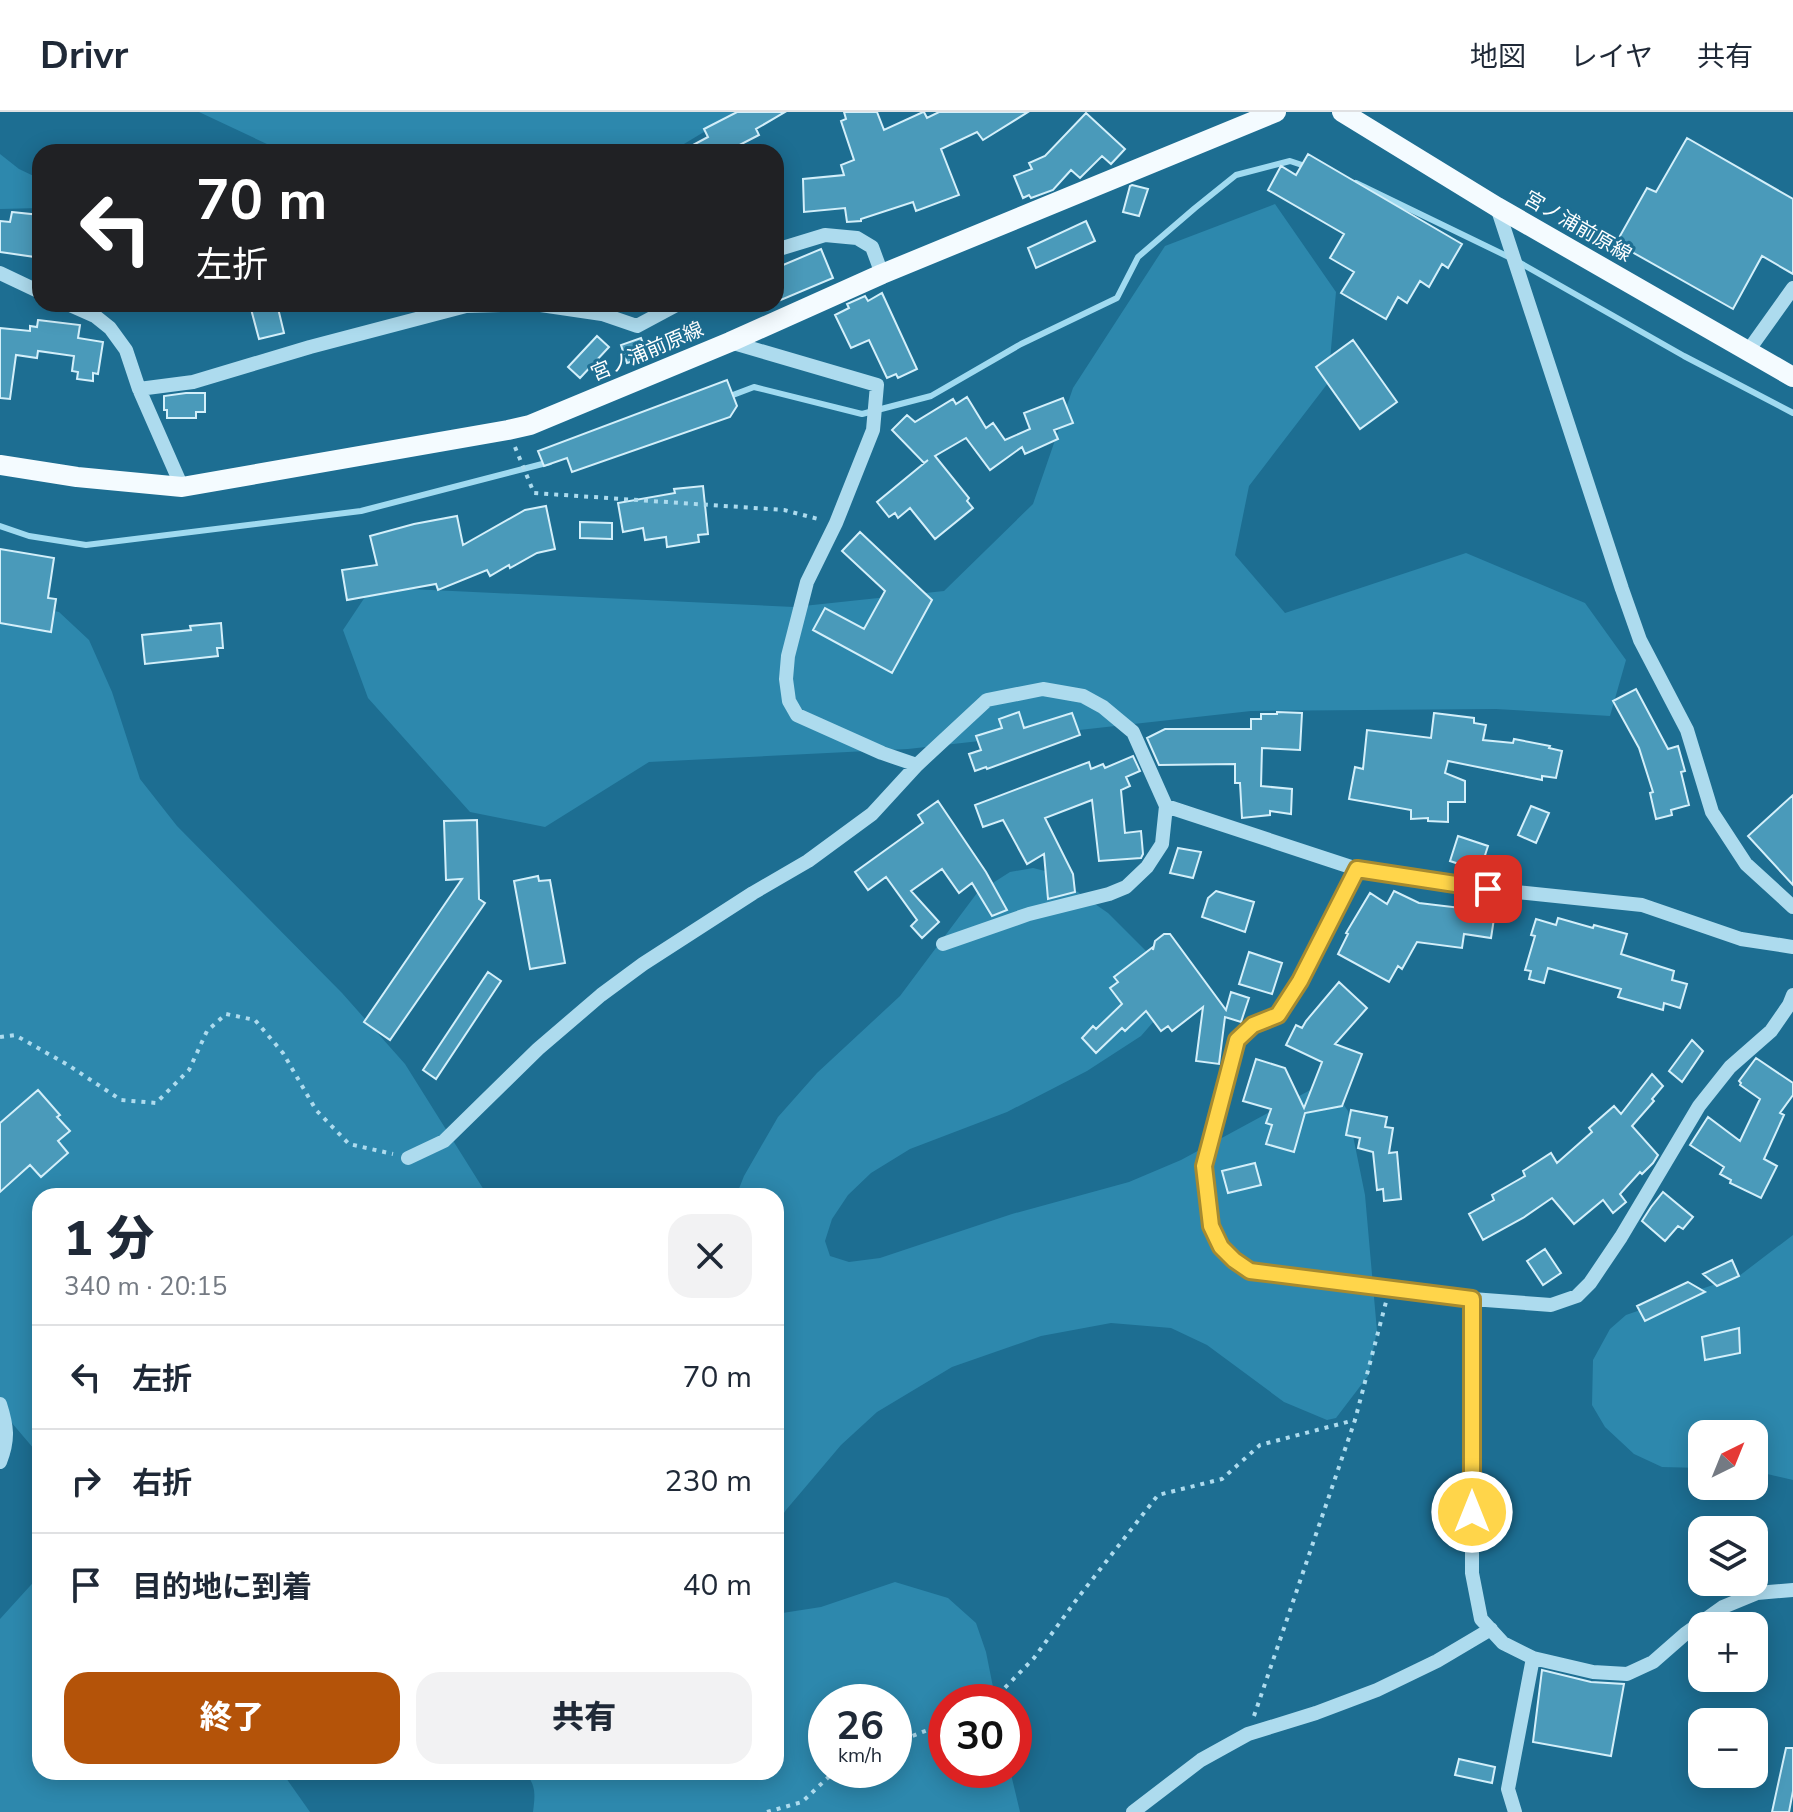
<!DOCTYPE html>
<html lang="ja">
<head>
<meta charset="utf-8">
<style>
  body { margin:0; font-family:"Nunito Sans","Noto Sans JP",sans-serif; background:#f2f2f3; color:#1f2937; height:100vh; display:flex; flex-direction:column; font-size:30px; white-space:nowrap }
  * { box-sizing:border-box; margin:0 }
  p { font-size:26px; color:#747a83 }
  .icon { flex:none; width:44px; height:44px; fill:none; stroke:currentColor; stroke-width:2; stroke-linecap:round; stroke-linejoin:round }
  .map { position:relative; flex:1; overflow:hidden }
  .sheet { position:absolute; left:32px; top:1076px; width:752px; height:592px; display:flex; flex-direction:column; background:#fff; border-radius:24px; box-shadow:0 4px 20px #0003 }
  .sheet>* { flex:none }
  .top-card { position:absolute; left:32px; top:32px; width:752px; height:168px; border-radius:24px; box-shadow:0 4px 20px #0003; background:#202124; color:#fff; overflow:hidden }
  .needle { width:52px; rotate:43deg }
  .fabs { position:absolute; left:1688px; top:1308px; display:grid; gap:16px }
  .fabs a { display:grid; place-items:center; width:80px; height:80px; border-radius:16px; background:#fff; box-shadow:0 4px 20px #0003; font-size:40px }
  .speed { position:absolute; left:808px; top:1572px; display:flex; gap:16px; font-size:40px; font-weight:700; text-align:center }
  .speed>* { display:grid; place-content:center; width:104px; height:104px; border-radius:50%; background:#fff; box-shadow:0 4px 20px #0003; line-height:1 }
  .speed small { font-size:20px; font-weight:400 }
  .speed .limit { border:12px solid #d22; background:#fff; color:#111 }
  .pin { position:absolute; display:grid; place-items:center; width:68px; height:68px; color:#fff; margin:-34px; border-radius:16px; box-shadow:0 4px 12px #0006 }
  .me { position:absolute; width:88px; margin:-44px; rotate:0deg; stroke-linejoin:round; filter:drop-shadow(0 0 6px #0008) }
  .turn { display:flex; align-items:center; gap:28px; height:168px; padding:0 32px; font-size:36px }
  .turn .icon { width:104px; height:104px; stroke-width:2.5 }
  .turn b { display:block; font-size:56px; line-height:68px }
  .round { display:grid; place-items:center; flex:none; width:84px; height:84px; border-radius:24px; background:#f2f2f3 }
  .head { display:flex; align-items:center; justify-content:space-between; height:136px; padding:0 32px }
  h1 { font-size:48px; font-weight:800; line-height:60px }
  .action { display:flex; gap:16px; margin-top:auto; padding:16px 32px }
  .action a { flex:1; height:92px; border-radius:24px; background:#b45309; color:#fff; font-size:32px; font-weight:800; line-height:92px; text-align:center }
  .action a+a { background:#f2f2f3; color:#1f2937 }
  ul { padding:0; list-style:none }
  li { display:flex; align-items:center; gap:24px; height:104px; padding:0 32px; border-top:2px solid #e0e1e3 }
  li div { flex:1 }
  li b { display:block; font-size:30px }
  li em { font-style:normal }
  header { display:flex; align-items:center; gap:48px; box-sizing:border-box; height:112px; padding:0 40px; background:#fff; border-bottom:2px solid #e0e1e3 }
  header strong { font-size:38px }
  nav { display:flex; gap:44px; margin-inline-start:auto; font-size:28px }
  .map>svg:first-child { display:block }
  .green { fill:#2d88ad; fill-rule:evenodd }
  .lines { fill:none; stroke-linecap:round; stroke-linejoin:round }
  .stream { stroke:#a0daf0; stroke-width:6 }
  .building { fill:#4a9aba; stroke:#d3effa; stroke-width:2 }
  .path { stroke:#addbee; stroke-width:4; stroke-dasharray:4 6; stroke-linecap:butt }
  .minor { stroke:#addbee; stroke-width:14 }
  .major { stroke:#f4fbff; stroke-width:20 }
  .route-casing { stroke:#a68a30; stroke-width:20 }
  .route { stroke:#ffd54a; stroke-width:14 }
  .labels { text-anchor:middle; stroke-width:6; stroke-linejoin:round; paint-order:stroke }
  .street-label { font-size:20px; fill:#fff; stroke:#1d6e92 }
</style>
</head>
<body>
<header>
<strong>Drivr</strong>
<nav><a>地図</a><a>レイヤ</a><a>共有</a></nav>
</header>
<div class="map">
<svg width="1793" height="1700" viewBox="0 0 1793 1700">
  <rect width="100%" height="100%" fill="#1d6e92"/>
  <path class="green" d="M 199,0 L 737,0 L 674,38 L 674,40 L 284,40 Z
    M 0,42 L 19,57 L 40,67 L 40,96 L 0,97 Z
    M 1275,92 L 1336,180 L 1328,271 L 1249,374 L 1235,443 L 1285,501 L 1466,441 L 1585,491 L 1626,548 L 1610,604 L 1496,597 L 1251,599 L 908,637 L 649,650 L 545,715 L 470,700 L 368,586 L 343,518 L 365,485 L 390,476 L 794,495 L 944,479 L 1033,392 L 1073,276 L 1165,134 Z
    M 44,497 L 59,500 L 89,528 L 112,580 L 140,667 L 177,714 L 342,881 L 405,952 L 484,1078 L 492,1084 L 40,1084 L 40,1344 L 0,1297 L 0,498 Z
    M 1033,756 L 1049,760 L 1108,801 L 1160,853 L 1168,893 L 1141,924 L 1087,959 L 1007,1000 L 910,1037 L 871,1061 L 848,1083 L 832,1107 L 825,1129 L 830,1144 L 849,1150 L 880,1146 L 1012,1102 L 1129,1070 L 1181,1048 L 1314,976 L 1333,977 L 1348,999 L 1365,1083 L 1377,1219 L 1368,1264 L 1336,1306 L 1327,1308 L 1284,1290 L 1207,1233 L 1171,1216 L 1111,1211 L 1041,1224 L 952,1255 L 877,1300 L 841,1333 L 786,1398 L 776,1413 L 776,1084 L 736,1084 L 744,1064 L 778,1005 L 817,961 L 900,884 L 977,781 L 1010,760 Z
    M 1793,1123 L 1793,1368 L 1754,1359 L 1754,1322 L 1702,1322 L 1702,1356 L 1662,1355 L 1634,1342 L 1605,1315 L 1592,1293 L 1593,1248 L 1610,1217 L 1626,1203 L 1739,1164 Z
    M 40,1463 L 40,1660 L 288,1660 L 286,1666 L 310,1700 L 0,1700 L 0,1507 Z
    M 895,1470 L 948,1486 L 976,1511 L 986,1540 L 996,1590 L 946,1590 L 946,1658 L 1010,1658 L 1020,1700 L 533,1700 C 535,1684 537,1671 523,1660 L 776,1660 L 776,1502 L 821,1495 ZM 894,1590 L 894,1658 L 826,1658 L 826,1590 Z"/>
  <g class="lines">
    <path class="stream" d="M 1356,71 L 1515,148 L 1684,244 L 1793,301
      M 725,286 L 754,275 L 862,302 L 931,284 L 1021,232 L 1117,186 L 1138,145 L 1195,96 L 1236,63 L 1290,49 L 1308,55
      M 0,414 L 29,424 L 86,433 L 361,399 L 550,350"/>
  </g>
  <path class="building" d="M 737,0 L 785,0 L 756,17 L 759,23 L 726,40 L 680,40 L 708,25 L 704,17 Z
    M 844,0 L 877,0 L 884,18 L 923,0 L 924,0 L 927,6 L 939,0 L 1028,0 L 983,28 L 977,20 L 941,37 L 959,83 L 916,99 L 913,90 L 861,107 L 861,109 L 847,110 L 845,96 L 804,100 L 803,67 L 844,63 L 841,53 L 854,48 L 841,9 L 846,7 Z
    M 1086,1 L 1125,37 L 1111,52 L 1102,44 L 1080,66 L 1071,58 L 1053,78 L 1031,86 L 1029,83 L 1023,86 L 1014,64 L 1032,57 L 1029,51 L 1045,44 Z
    M 1687,26 L 1793,87 L 1793,162 L 1762,144 L 1733,197 L 1616,131 L 1647,76 L 1656,80 Z
    M 1308,42 L 1462,132 L 1448,156 L 1442,152 L 1429,175 L 1420,169 L 1407,191 L 1398,185 L 1386,207 L 1341,181 L 1354,160 L 1330,146 L 1344,122 L 1268,78 L 1281,54 L 1296,63 Z
    M 1132,73 L 1148,77 L 1139,104 L 1123,100 L 1130,74 Z
    M 12,100 L 40,103 L 40,139 L 36,138 L 35,145 L 0,140 L 0,109 L 10,110 Z
    M 1086,109 L 1095,129 L 1036,156 L 1028,136 Z
    M 821,137 L 833,166 L 776,190 L 776,156 Z
    M 882,181 L 917,257 L 898,266 L 896,262 L 887,266 L 869,228 L 851,236 L 835,203 L 849,196 L 847,192 L 865,184 L 868,189 Z
    M 260,192 L 277,192 L 284,221 L 259,227 L 251,197 L 261,195 Z
    M 38,208 L 80,213 L 78,226 L 103,230 L 98,262 L 93,261 L 93,269 L 77,267 L 78,260 L 72,259 L 74,244 L 38,239 L 37,246 L 16,243 L 10,287 L 0,286 L 0,216 L 30,219 L 30,214 L 37,215 Z
    M 597,224 L 609,235 L 580,266 L 568,255 Z
    M 641,226 L 648,245 L 627,251 L 621,233 Z
    M 1353,228 L 1397,290 L 1360,317 L 1316,255 Z
    M 727,268 L 737,294 L 730,305 L 572,360 L 567,346 L 544,354 L 538,339 Z
    M 186,281 L 205,281 L 205,300 L 196,300 L 196,306 L 167,306 L 167,298 L 164,298 L 164,284 Z
    M 967,285 L 986,316 L 993,311 L 1005,328 L 1030,317 L 1024,301 L 1063,286 L 1073,311 L 1054,318 L 1058,327 L 1025,342 L 1022,335 L 990,358 L 966,326 L 935,344 L 969,386 L 967,389 L 973,396 L 935,427 L 910,396 L 898,406 L 895,401 L 889,405 L 877,390 L 928,348 L 924,351 L 892,318 L 907,303 L 915,310 L 953,287 L 956,292 Z
    M 703,374 L 708,422 L 698,423 L 699,430 L 667,435 L 666,425 L 645,428 L 643,416 L 623,420 L 618,391 L 675,381 L 674,377 Z
    M 546,394 L 555,437 L 537,441 L 510,456 L 509,453 L 490,464 L 487,458 L 438,478 L 436,472 L 347,488 L 342,458 L 377,453 L 370,424 L 414,412 L 457,404 L 463,433 L 525,398 Z
    M 580,410 L 612,411 L 612,427 L 580,426 Z
    M 860,420 L 932,488 L 892,561 L 813,518 L 825,496 L 864,517 L 885,479 L 842,439 Z
    M 0,437 L 54,446 L 48,486 L 56,487 L 51,520 L 0,511 Z
    M 221,511 L 223,536 L 217,536 L 218,544 L 145,552 L 142,523 L 191,518 L 190,514 Z
    M 1636,577 L 1668,637 L 1678,634 L 1685,659 L 1681,660 L 1689,693 L 1671,698 L 1672,703 L 1656,707 L 1650,681 L 1653,680 L 1639,636 L 1613,589 Z
    M 1019,600 L 1024,616 L 1072,601 L 1080,623 L 987,657 L 986,655 L 975,659 L 969,642 L 981,638 L 976,624 L 1002,616 L 999,607 Z
    M 1277,600 L 1302,601 L 1300,638 L 1262,636 L 1261,674 L 1292,677 L 1291,702 L 1270,699 L 1270,703 L 1242,706 L 1240,671 L 1235,671 L 1235,652 L 1159,653 L 1147,626 L 1165,617 L 1251,617 L 1251,607 L 1261,607 L 1261,602 L 1277,602 Z
    M 1434,601 L 1474,606 L 1474,611 L 1486,613 L 1483,628 L 1513,631 L 1514,627 L 1550,634 L 1549,636 L 1562,639 L 1556,666 L 1542,664 L 1542,668 L 1448,649 L 1445,661 L 1465,669 L 1465,690 L 1448,690 L 1448,710 L 1428,709 L 1428,706 L 1411,707 L 1411,698 L 1349,687 L 1355,655 L 1363,657 L 1367,618 L 1431,626 Z
    M 1133,644 L 1140,659 L 1126,665 L 1130,674 L 1121,678 L 1125,721 L 1141,719 L 1143,742 L 1141,746 L 1099,749 L 1092,688 L 1045,706 L 1073,762 L 1075,780 L 1048,787 L 1044,742 L 1027,752 L 1003,708 L 983,715 L 975,693 L 1089,650 L 1091,657 L 1103,652 L 1105,656 Z
    M 1793,683 L 1793,773 L 1748,724 Z
    M 938,689 L 986,760 L 1007,798 L 992,804 L 972,771 L 959,781 L 942,757 L 911,779 L 939,810 L 922,826 L 911,814 L 917,808 L 886,765 L 868,778 L 855,760 L 923,711 L 918,703 Z
    M 1531,694 L 1549,701 L 1536,731 L 1518,723 Z
    M 477,708 L 479,787 L 485,791 L 390,928 L 364,910 L 462,767 L 446,768 L 444,709 Z
    M 1458,724 L 1488,734 L 1480,759 L 1450,749 Z
    M 1178,736 L 1201,740 L 1193,766 L 1170,761 Z
    M 538,764 L 539,769 L 550,768 L 565,851 L 530,857 L 514,769 Z
    M 1216,779 L 1254,790 L 1245,820 L 1202,805 L 1208,786 Z
    M 1394,779 L 1419,791 L 1495,800 L 1491,826 L 1464,822 L 1462,836 L 1417,830 L 1402,857 L 1398,854 L 1389,870 L 1338,842 L 1348,822 L 1346,821 L 1370,781 L 1387,792 Z
    M 1558,806 L 1593,816 L 1594,813 L 1627,822 L 1621,842 L 1674,859 L 1672,868 L 1687,872 L 1680,896 L 1664,891 L 1663,898 L 1618,885 L 1621,877 L 1548,856 L 1544,871 L 1529,867 L 1531,859 L 1525,858 L 1535,824 L 1531,823 L 1536,807 L 1556,813 Z
    M 1164,822 L 1170,822 L 1226,898 L 1231,880 L 1249,886 L 1241,910 L 1225,905 L 1219,952 L 1196,949 L 1203,895 L 1172,919 L 1168,914 L 1161,919 L 1146,899 L 1125,919 L 1122,916 L 1096,941 L 1082,926 L 1093,914 L 1096,917 L 1122,892 L 1110,876 L 1118,870 L 1114,865 L 1153,835 L 1153,838 L 1155,829 Z
    M 1249,840 L 1282,851 L 1272,882 L 1239,872 Z
    M 488,860 L 501,869 L 436,967 L 423,958 Z
    M 1339,870 L 1367,896 L 1335,932 L 1362,942 L 1342,994 L 1305,1001 L 1294,1040 L 1266,1032 L 1272,1013 L 1266,1011 L 1271,997 L 1243,989 L 1256,947 L 1285,956 L 1304,996 L 1322,950 L 1286,933 L 1296,913 L 1302,916 L 1306,909 Z
    M 1692,928 L 1703,939 L 1682,970 L 1669,959 Z
    M 1756,946 L 1793,971 L 1793,983 L 1780,1001 L 1784,1003 L 1764,1047 L 1777,1054 L 1761,1086 L 1730,1071 L 1731,1068 L 1720,1062 L 1724,1055 L 1690,1033 L 1708,1005 L 1740,1029 L 1760,987 L 1740,973 L 1741,971 L 1739,969 Z
    M 1652,962 L 1663,974 L 1652,987 L 1654,989 L 1632,1014 L 1658,1043 L 1653,1051 L 1642,1062 L 1640,1060 L 1620,1082 L 1626,1090 L 1613,1101 L 1603,1088 L 1574,1112 L 1552,1086 L 1523,1106 L 1483,1128 L 1469,1102 L 1494,1088 L 1492,1083 L 1525,1064 L 1523,1059 L 1551,1041 L 1557,1051 L 1592,1020 L 1589,1016 L 1614,994 L 1621,1002 Z
    M 38,978 L 60,1003 L 57,1005 L 70,1019 L 58,1029 L 68,1041 L 41,1065 L 30,1053 L 0,1080 L 0,1011 Z
    M 1351,998 L 1387,1005 L 1385,1015 L 1393,1016 L 1389,1041 L 1397,1040 L 1401,1087 L 1384,1089 L 1383,1077 L 1377,1078 L 1373,1040 L 1358,1036 L 1360,1026 L 1346,1023 Z
    M 1255,1051 L 1261,1073 L 1228,1081 L 1222,1059 Z
    M 1663,1080 L 1693,1105 L 1683,1117 L 1678,1114 L 1665,1129 L 1642,1109 L 1651,1095 Z
    M 1545,1137 L 1561,1161 L 1543,1173 L 1527,1149 Z
    M 1732,1148 L 1739,1164 L 1717,1174 L 1703,1162 Z
    M 1688,1170 L 1705,1180 L 1645,1209 L 1637,1194 Z
    M 1739,1216 L 1740,1241 L 1705,1248 L 1702,1225 Z
    M 1542,1558 L 1591,1570 L 1624,1572 L 1611,1644 L 1533,1630 Z
    M 1786,1636 L 1793,1636 L 1793,1679 L 1789,1700 L 1772,1700 Z
    M 1459,1647 L 1495,1655 L 1492,1671 L 1455,1663 Z"/>
  <g class="lines">
    <path class="path" d="M 515,335 L 534,381 L 784,398 L 822,408
      M 0,925 L 15,923 L 68,953 L 121,988 L 156,991 L 189,958 L 207,919 L 226,902 L 255,908 L 283,941 L 316,998 L 349,1032 L 393,1042
      M 991,1590 L 1034,1546 L 1077,1487 L 1158,1383 L 1222,1367 L 1260,1333 L 1355,1308
      M 1254,1604 L 1355,1308 L 1386,1190
      M 894,1631 L 946,1611
      M 767,1700 L 802,1690 L 836,1658"/>
    <path class="minor" d="M 1497,95 L 1622,477 L 1640,528 L 1687,618 L 1712,700 L 1746,752 L 1793,795
      M 776,138 L 825,123 L 857,126 L 872,135 L 882,162
      M 0,161 L 40,180
      M 68,192 L 95,204 L 110,216 L 126,238 L 139,277 L 182,375
      M 730,230 L 877,273 L 873,318 L 836,411 L 807,470 L 788,544 L 786,567 L 789,589 L 797,603 L 882,641 L 917,653 L 987,588 L 1043,577 L 1083,584 L 1103,595 L 1133,620 L 1166,694 L 1162,732 L 1147,755 L 1126,775 L 1109,782 L 1029,802 L 943,832
      M 1748,239 L 1793,176
      M 139,277 L 193,270 L 310,235 L 466,194 L 534,192 L 602,202 L 637,214 L 678,192
      M 1166,694 L 1357,757 L 1488,777 L 1642,793 L 1741,827 L 1793,835
      M 1357,757 L 1300,869 L 1278,903 L 1253,913 L 1237,928 L 1204,1054 L 1211,1114 L 1221,1135 L 1234,1148 L 1250,1159 L 1472,1187 L 1551,1193 L 1577,1184 L 1590,1171 L 1621,1125 L 1699,994 L 1730,955 L 1771,919 L 1789,893 L 1793,883
      M 408,1046 L 444,1029 L 538,937 L 601,883 L 643,852 L 753,781 L 808,749 L 872,702 L 917,653
      M 1472,1187 L 1472,1461 L 1481,1507 L 1503,1531 L 1533,1546 L 1593,1560 L 1627,1562 L 1653,1550 L 1685,1522 L 1723,1495 L 1757,1481 L 1793,1478
      M 0,1292 C 7,1314 9,1327 0,1350
      M 1133,1700 L 1201,1648 L 1248,1622 L 1316,1601 L 1377,1578 L 1437,1549 L 1491,1517
      M 1515,1700 L 1508,1677 L 1533,1546"/>
    <path class="major" d="M 1342,0 L 1497,95 L 1793,265
      M 0,353 L 77,365 L 182,375 L 508,318 L 530,313 L 730,230 L 882,162 L 1276,0"/>
  </g>
  <g class="lines">
    <defs>
      <path id="route" d="M 1472,1400 L 1472,1187 L 1250,1159 L 1234,1148 L 1221,1135 L 1211,1114 L 1204,1054 L 1237,928 L 1253,913 L 1278,903 L 1300,869 L 1357,757 L 1488,777"/>
    </defs>
    <use href="#route" class="route-casing"/>
    <use href="#route" class="route"/>
  </g>
  <g class="labels">
    <g class="street-label">
      <text transform="translate(1578 114) rotate(30)" y="7">宮ノ浦前原線</text>
      <text transform="translate(647 239) rotate(-23)" y="7">宮ノ浦前原線</text>
    </g>
  </g>
</svg>
<div class="fabs">
<a><svg class="needle" viewBox="-14 -14 28 28"><path d="M0-13l5 13h-10z" fill="#e53935"/><path d="M0 13l5-13h-10z" fill="#747a83"/></svg></a>
<a><svg class="icon" aria-label="layers" viewBox="0 0 24 24"><path d="M12 4l9 5-9 5-9-5zM3 14l9 5 9-5"/></svg></a>
<a>+</a>
<a>−</a>
</div>
<div class="speed"><div>26<small>km/h</small></div><div class="limit">30</div></div>
<div class="pin" style="left:1488px;top:777px;background:#d93025"><svg class="icon" aria-label="arrive" viewBox="0 0 24 24"><path d="M6 21V4h12l-3 4 3 4H6"/></svg></div>
<svg class="me" style="left:1472px;top:1400px" viewBox="-20 -20 40 40"><circle r="17" fill="#ffd54a" stroke="#fff" stroke-width="3"/><path d="M0-11L8 9 0 5-8 9z" fill="#fff"/></svg>
<div class="top-card">
<div class="turn"><svg class="icon" aria-label="left" viewBox="0 0 24 24"><path d="M17 20v-9H6M10 6l-5 5 5 5"/></svg><div><b>70 m</b>左折</div></div>
</div>
<section class="sheet">
<div class="head"><div><h1>1 分</h1><p>340 m · 20:15</p></div><a class="round"><svg class="icon" aria-label="close" viewBox="0 0 24 24"><path d="M6 6l12 12M18 6L6 18"/></svg></a></div>
<ul>
<li><svg class="icon" aria-label="left" viewBox="0 0 24 24"><path d="M17 20v-9H6M10 6l-5 5 5 5"/></svg><div><b>左折</b></div><em>70 m</em></li>
<li><svg class="icon" aria-label="right" viewBox="0 0 24 24"><path d="M7 20v-9h11M14 6l5 5-5 5"/></svg><div><b>右折</b></div><em>230 m</em></li>
<li><svg class="icon" aria-label="arrive" viewBox="0 0 24 24"><path d="M6 21V4h12l-3 4 3 4H6"/></svg><div><b>目的地に到着</b></div><em>40 m</em></li>
</ul>
<div class="action"><a>終了</a><a>共有</a></div>
</section>
</div>
</body>
</html>
